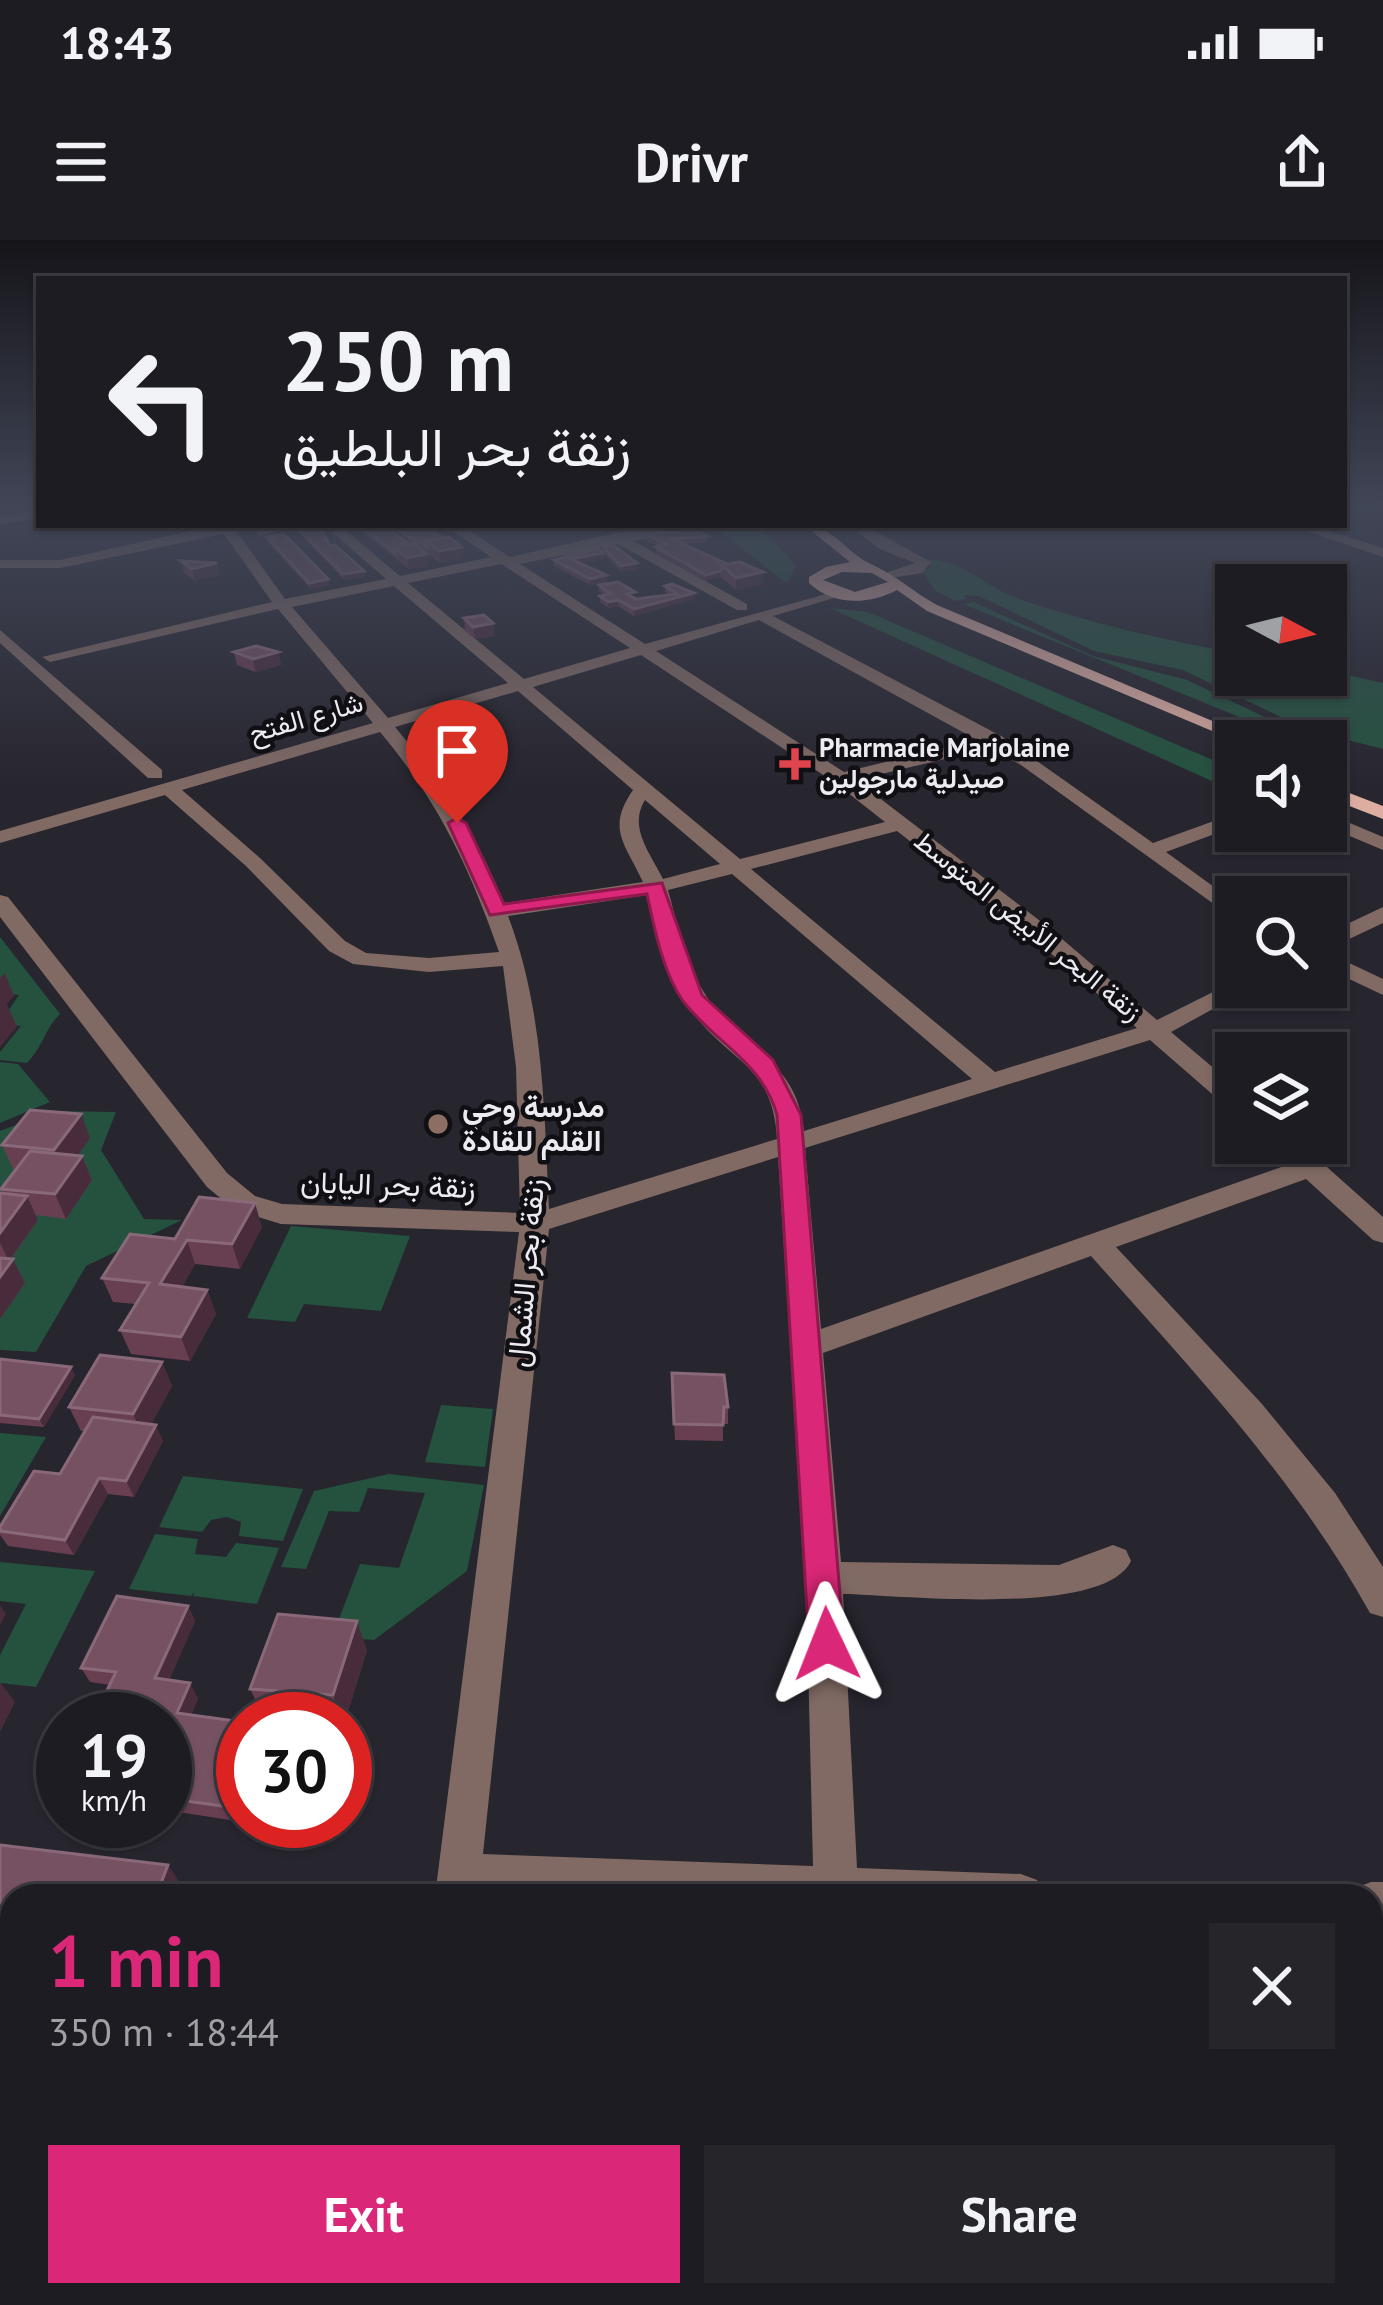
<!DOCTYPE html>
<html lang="en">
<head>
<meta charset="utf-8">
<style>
  body { margin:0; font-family:"PT Sans",Vazirmatn,sans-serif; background:#25252a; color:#f1f3f6; height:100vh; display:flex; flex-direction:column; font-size:45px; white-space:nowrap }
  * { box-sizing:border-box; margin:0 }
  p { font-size:39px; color:#a0a1a5 }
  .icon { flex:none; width:66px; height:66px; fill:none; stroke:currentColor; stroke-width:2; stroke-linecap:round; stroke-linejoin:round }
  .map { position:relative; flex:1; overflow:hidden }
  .drawer { position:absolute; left:0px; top:1644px; width:1383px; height:423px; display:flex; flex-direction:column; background:#1d1c22; border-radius:36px 36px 0 0; box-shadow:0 3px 9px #0004,0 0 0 3px #3b3a40 }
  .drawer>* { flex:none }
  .top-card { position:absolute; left:36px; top:36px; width:1311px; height:252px; border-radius:0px; box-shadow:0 3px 9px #0004,0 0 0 3px #3b3a40; background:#1d1c22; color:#f1f3f6; overflow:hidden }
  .needle { width:78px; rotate:97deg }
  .controls { position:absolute; left:1215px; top:324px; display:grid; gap:24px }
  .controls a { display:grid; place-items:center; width:132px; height:132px; border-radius:0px; background:#1d1c22; box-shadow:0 3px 9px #0004,0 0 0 3px #3b3a40; font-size:60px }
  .speed { position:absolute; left:36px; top:1452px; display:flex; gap:24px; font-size:60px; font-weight:700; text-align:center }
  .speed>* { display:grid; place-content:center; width:156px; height:156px; border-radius:50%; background:#1d1c22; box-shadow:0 3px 9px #0004,0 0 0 3px #3b3a40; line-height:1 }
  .speed small { font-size:30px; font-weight:400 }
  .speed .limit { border:18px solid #d22; background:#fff; color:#111 }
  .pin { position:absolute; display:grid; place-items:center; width:102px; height:102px; color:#fff; margin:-123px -51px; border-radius:50% 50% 50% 0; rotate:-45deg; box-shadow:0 0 12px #0007 }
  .pin .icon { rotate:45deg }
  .me { position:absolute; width:132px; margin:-66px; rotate:358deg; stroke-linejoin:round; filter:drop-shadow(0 0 9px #0008) }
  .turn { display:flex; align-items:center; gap:42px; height:252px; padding:0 48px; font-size:54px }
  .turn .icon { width:156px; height:156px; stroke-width:2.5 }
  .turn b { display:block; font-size:84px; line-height:102px }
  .round { display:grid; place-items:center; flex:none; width:126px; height:126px; border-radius:0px; background:#25252a }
  .headline { display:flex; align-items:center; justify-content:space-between; height:204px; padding:0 48px }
  h1 { font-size:72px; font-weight:800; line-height:90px; color:#db2777 }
  .action { display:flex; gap:24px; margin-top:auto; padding:24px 48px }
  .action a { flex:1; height:138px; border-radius:0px; background:#db2777; color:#fff; font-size:48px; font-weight:800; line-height:138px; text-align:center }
  .action a+a { background:#25252a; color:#f1f3f6 }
  .status { display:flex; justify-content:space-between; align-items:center; height:84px; padding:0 60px; background:#1d1c22; direction:ltr }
  .status svg { height:33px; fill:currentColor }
  header { display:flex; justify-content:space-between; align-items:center; height:156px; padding:0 48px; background:#1d1c22; font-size:54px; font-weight:800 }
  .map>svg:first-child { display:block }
  .green { fill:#24523e }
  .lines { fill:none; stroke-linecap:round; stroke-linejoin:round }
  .minor { fill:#816a64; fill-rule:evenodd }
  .major { fill:#ddada2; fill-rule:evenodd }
  .wall { fill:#683e51 }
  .shaded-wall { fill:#482c3c }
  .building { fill:#765162; stroke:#896979; stroke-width:3 }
  .route { fill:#db2777; stroke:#8e194d; stroke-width:3 }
  .health-dot { fill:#e0444e; stroke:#100f13; stroke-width:4.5 }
  .education-dot { fill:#8d6e63; stroke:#100f13; stroke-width:4.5 }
  .labels { text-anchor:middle; stroke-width:9; stroke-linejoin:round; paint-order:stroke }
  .far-street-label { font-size:27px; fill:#edebf2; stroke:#100f13 }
  .far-poi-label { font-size:27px; font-weight:bold; fill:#edebf2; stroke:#100f13; text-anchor:start }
  .poi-label { font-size:30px; font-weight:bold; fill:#edebf2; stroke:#100f13; text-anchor:start }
  .street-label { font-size:30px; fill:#edebf2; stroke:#100f13 }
</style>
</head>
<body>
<div class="status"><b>18:43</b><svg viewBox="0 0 49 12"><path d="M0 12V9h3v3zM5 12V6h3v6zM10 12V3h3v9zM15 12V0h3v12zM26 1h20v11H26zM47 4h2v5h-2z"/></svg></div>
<header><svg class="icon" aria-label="menu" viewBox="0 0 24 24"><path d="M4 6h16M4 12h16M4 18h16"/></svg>Drivr<svg class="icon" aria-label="share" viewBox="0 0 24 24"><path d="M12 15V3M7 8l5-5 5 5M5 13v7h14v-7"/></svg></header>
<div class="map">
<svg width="1383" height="2065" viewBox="0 0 1383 2065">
  <rect width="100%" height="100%" fill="#27252e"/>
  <path class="green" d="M 712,285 L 757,285 L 796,325 L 787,343 Z
    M 927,319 C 966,321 985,347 1019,359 C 1090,383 1163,400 1236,413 L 1236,435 L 1326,435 L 1326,430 L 1383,443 L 1383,509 L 1308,490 L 1183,430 L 1094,411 L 979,356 L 964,355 L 966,359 L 956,361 L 936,351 L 922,331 L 931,327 Z
    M 973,362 L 1093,416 L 1187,440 L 1315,501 L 1298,501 L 963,364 Z
    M 830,368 L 868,372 L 1236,530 L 1236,552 Z
    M 0,697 L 60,774 C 44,790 44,805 27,823 L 0,820 L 0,812 L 21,786 L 0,783 L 19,755 L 0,753 Z
    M 0,822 L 18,824 L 50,862 L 0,883 Z
    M 53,871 L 116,872 L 101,910 L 144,979 L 182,980 L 86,1026 L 36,1112 L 0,1110 L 0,891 Z
    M 291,986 L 410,996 L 381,1071 L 304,1064 L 295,1082 L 247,1078 Z
    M 441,1165 L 493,1169 L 485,1227 L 425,1222 Z
    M 0,1193 L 46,1197 L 0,1276 Z
    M 389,1234 L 484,1245 L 467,1331 L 374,1400 L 332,1397 L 360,1324 L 399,1328 L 425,1253 L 368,1248 L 359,1272 L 329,1271 L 306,1329 L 281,1327 L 314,1251 Z
    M 183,1236 L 303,1249 L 283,1301 L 239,1296 L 241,1282 L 227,1277 L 211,1280 L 202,1292 L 159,1287 Z
    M 155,1294 L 198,1299 L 195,1314 L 226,1317 L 236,1303 L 279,1308 L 257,1364 L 193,1356 L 194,1352 L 191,1356 L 129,1349 Z
    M 0,1322 L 95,1331 L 36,1447 L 0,1443 L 0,1415 L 26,1364 L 0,1361 Z
    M 170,2055 L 298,2055 L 347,2064 L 174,2065 Z"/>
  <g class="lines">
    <path class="minor" d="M 39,269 L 39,277 L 0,285 L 0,277 Z
      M 218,285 L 232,285 L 285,359 L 386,339 L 324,285 L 339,285 L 400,336 L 491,317 L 444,285 L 460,285 L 510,317 L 615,293 L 684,285 L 684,291 L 633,301 L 747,364 L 747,370 L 737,370 L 618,304 L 520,324 L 645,404 L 841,350 L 841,356 L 773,376 L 1003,497 L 1153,603 L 1236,573 L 1236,586 L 1166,612 L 1236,663 L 1236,680 L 1021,525 L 991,508 L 856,540 L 1048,687 L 1157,780 L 1233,742 L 1236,747 L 1253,747 L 1171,792 L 1236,847 L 1236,869 L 1227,867 L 1150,800 L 805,908 L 821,1089 L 1290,924 L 1269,903 L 1300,903 L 1383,977 L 1383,1003 L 1373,1000 L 1306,939 L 1116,1007 L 1262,1164 L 1335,1253 L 1383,1327 L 1383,1377 L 1370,1373 C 1295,1238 1192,1130 1091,1016 L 823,1113 L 841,1322 L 1059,1325 L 1113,1305 L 1126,1310 L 1131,1321 C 1104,1378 902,1355 843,1354 L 857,1628 L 1021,1634 L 1037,1640 L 1043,1656 L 435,1656 L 519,992 L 281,984 L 235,970 L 207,947 L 0,677 L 0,655 L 8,657 L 227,933 L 255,956 L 282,964 L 520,973 L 516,827 L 503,726 L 429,732 L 353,724 L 329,711 L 246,626 L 165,555 L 0,603 L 0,591 L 373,483 L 278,369 L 50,422 L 42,417 L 272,362 L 224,294 L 60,328 L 0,328 L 0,320 L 60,320 ZM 501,324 L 503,325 L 630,408 L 524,439 L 408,343 ZM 394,346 L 508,443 L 388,478 L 292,367 ZM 759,380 L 977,500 L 844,532 L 656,411 ZM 641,415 L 834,542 L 885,582 L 740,619 L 533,447 ZM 518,451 L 633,550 C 606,589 625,603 643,642 L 504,663 C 478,597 441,541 395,487 ZM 380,492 C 439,562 469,627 499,712 L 429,718 L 366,713 L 345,701 L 260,618 L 182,550 ZM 645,560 L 720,624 L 663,639 C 650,613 628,587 645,560 ZM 897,591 L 1032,697 L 1137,788 L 995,832 L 751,629 ZM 732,634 L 972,839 L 804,891 C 797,821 745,810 712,764 C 687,731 679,690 668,650 ZM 647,655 C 659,698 667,742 696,777 C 734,824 773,827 777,899 L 549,969 C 544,870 544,770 508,676 ZM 778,917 L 806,1338 L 813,1626 L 483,1614 L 549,989 Z
      M 848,285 L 864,285 L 931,322 L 922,333 L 885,339 L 885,333 L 915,323 L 880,309 Z
      M 1289,285 L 1310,285 L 1383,308 L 1383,317 Z
      M 0,390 L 162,530 L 162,538 L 148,538 L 0,403 Z
      M 1326,573 L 1383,597 L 1383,610 L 1326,586 Z
      M 1383,667 L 1383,683 L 1326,710 L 1326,694 Z
      M 1326,712 L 1383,739 L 1383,755 L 1326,728 Z
      M 1371,1642 L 1383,1642 L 1383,1686 L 1371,1686 L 1371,1656 L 1352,1656 L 1355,1648 Z
      M 373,2055 L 425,2055 L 423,2065 L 371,2065 Z
      M 843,2055 L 895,2055 L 896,2065 L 844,2065 Z"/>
    <path class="major" d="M 804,285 C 833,285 846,313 871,324 C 897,336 912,351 937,365 L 1260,501 L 1236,501 L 927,371 L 897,350 C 869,365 833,366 809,343 L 809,337 L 826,327 L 850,322 ZM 842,332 L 872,333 L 888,342 L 855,352 L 823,340 Z
      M 1326,544 L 1383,566 L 1383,579 L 1326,557 Z"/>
  </g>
  <path class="wall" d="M 254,285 L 310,285 L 310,289 L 365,337 L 344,340 L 299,292 L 285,291 L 273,293 L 274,296 L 330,345 L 311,349 L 268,302 L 267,298 L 261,299 L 255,292 Z
    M 357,285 L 384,285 L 408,304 L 412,304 L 401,298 L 402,292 L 393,285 L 423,285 L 443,298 L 462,307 L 463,318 L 440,323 L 418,307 L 426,314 L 428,326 L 409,329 L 358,289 Z
    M 671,287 L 707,296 L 707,302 L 682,304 L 762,344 L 736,350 L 721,337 L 706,341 L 656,313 L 656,307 L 659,306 L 645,300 L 645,294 L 671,292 Z
    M 603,307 L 637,323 L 637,329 L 621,332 L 603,313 L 604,319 L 580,323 L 606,335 L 607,342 L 590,345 L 554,326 L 554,320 L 603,313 Z
    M 181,321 L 217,323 L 220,335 L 195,341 L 184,333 Z
    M 599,345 L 636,359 L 669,355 L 665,352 L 665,346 L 694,359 L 634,376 L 618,366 L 609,368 L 600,362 L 600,356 L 604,355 L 599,351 Z
    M 464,378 L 495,396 L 475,399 L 465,391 Z
    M 234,412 L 278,412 L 281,425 L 255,432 L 237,425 Z
    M 90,898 L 78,915 L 82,916 L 92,940 L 66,979 L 36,975 L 38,980 L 11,1019 L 25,1043 L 0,1079 L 0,953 L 3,953 L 1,949 L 16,929 L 13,929 L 2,905 Z
    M 262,987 L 240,1029 L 195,1024 L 182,1047 L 207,1050 L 216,1074 L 190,1121 L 131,1114 L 120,1090 L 136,1064 L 113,1062 L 102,1038 L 175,999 Z
    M 0,1119 L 75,1135 L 44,1187 L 0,1183 Z
    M 162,1122 L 172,1146 L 151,1184 L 163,1201 L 134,1257 L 108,1254 L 74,1315 L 8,1306 L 0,1295 L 0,1287 L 60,1234 L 84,1191 L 81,1191 L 69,1167 Z
    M 672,1133 L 728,1167 L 728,1184 L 723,1184 L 723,1201 L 675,1200 Z
    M 188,1366 L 195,1381 L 169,1440 L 198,1458 L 191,1475 L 243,1482 L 243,1545 L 230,1580 L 165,1570 L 165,1479 L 110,1445 L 90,1442 L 81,1428 Z
    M 367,1410 L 345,1481 L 345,1479 L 264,1477 L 250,1449 Z
    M 0,1605 L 12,1656 L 12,1814 L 0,1812 Z"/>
  <path class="shaded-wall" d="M 284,285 L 285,291 L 273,293 L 274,297 L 261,299 L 260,293 L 270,288 Z
    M 462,307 L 463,318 L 440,323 L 439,311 Z
    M 603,313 L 604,319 L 572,325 L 571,319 Z
    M 426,314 L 428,326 L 409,329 L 407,318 Z
    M 217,323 L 220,335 L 195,341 L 192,329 Z
    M 637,323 L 637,329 L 621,332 L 621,326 Z
    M 364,331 L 365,337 L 344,340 L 343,334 Z
    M 721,331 L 721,337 L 706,341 L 706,335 Z
    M 763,332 L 762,344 L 736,350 L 736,338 Z
    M 606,335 L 607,342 L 590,345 L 590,339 Z
    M 328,339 L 330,345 L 311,349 L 309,343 Z
    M 694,353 L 694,359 L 634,376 L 634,369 Z
    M 618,360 L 618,366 L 609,368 L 608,362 Z
    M 493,383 L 495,396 L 475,399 L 473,387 Z
    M 278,412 L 281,425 L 255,432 L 253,419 Z
    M 5,733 L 14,756 L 7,764 L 17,787 L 0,807 L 0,738 Z
    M 81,874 L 90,898 L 65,934 L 54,910 Z
    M 82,916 L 92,940 L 66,979 L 55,954 Z
    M 27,956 L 38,980 L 9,1021 L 0,1003 L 0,993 Z
    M 255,963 L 262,987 L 240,1029 L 232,1004 Z
    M 187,1000 L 195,1024 L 170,1069 L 160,1044 Z
    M 13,1019 L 25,1043 L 0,1079 L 0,1037 Z
    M 207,1050 L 216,1074 L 190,1121 L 181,1097 Z
    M 162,1122 L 172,1146 L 144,1198 L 133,1174 Z
    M 71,1127 L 75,1135 L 44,1187 L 39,1179 Z
    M 156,1185 L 163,1201 L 134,1257 L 126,1241 Z
    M 99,1238 L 108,1254 L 74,1315 L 65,1300 Z
    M 0,1365 L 6,1374 L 0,1385 Z
    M 188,1366 L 195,1381 L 163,1453 L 155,1438 Z
    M 357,1381 L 367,1410 L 345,1481 L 342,1479 L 333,1455 Z
    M 0,1442 L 15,1462 L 0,1492 Z
    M 190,1443 L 198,1458 L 185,1488 L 177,1473 Z
    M 243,1512 L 243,1545 L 230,1580 L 222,1566 Z
    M 168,1625 L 189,1656 L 156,1656 Z
    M 3,1674 L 12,1683 L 12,1762 L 0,1765 L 0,1679 Z
    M 44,2055 L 102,2055 L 91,2065 L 33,2065 Z"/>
  <path class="building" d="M 254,285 L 284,285 L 270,288 L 273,291 L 260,293 Z
    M 359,285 L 384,285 L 408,304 L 394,307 L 395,313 Z
    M 399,285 L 423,285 L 443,298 L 426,301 L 427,307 L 401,292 L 407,291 Z
    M 684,285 L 707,296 L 672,299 L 727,324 L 722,325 L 721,331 L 706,335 L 656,307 L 667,304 L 645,294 L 679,291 L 671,287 Z
    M 298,289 L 322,291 L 330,306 L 335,305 L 364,331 L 343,334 Z
    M 284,294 L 328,339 L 309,343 L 267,297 Z
    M 449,297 L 462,307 L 439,311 L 426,301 Z
    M 413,303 L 426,314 L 407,318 L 394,307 Z
    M 613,305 L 637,323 L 621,326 L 603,307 Z
    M 598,308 L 603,313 L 571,319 L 606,335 L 590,339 L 554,320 Z
    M 181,321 L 217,323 L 192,329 Z
    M 740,322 L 763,332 L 736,338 L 722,325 Z
    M 618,342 L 635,352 L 627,354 L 636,359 L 677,354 L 665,346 L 672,344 L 694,353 L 634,369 L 618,360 L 608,362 L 600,356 L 610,354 L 599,345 Z
    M 484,375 L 493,383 L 473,387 L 464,378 Z
    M 256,406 L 278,412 L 253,419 L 234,412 Z
    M 30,870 L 81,874 L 54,910 L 2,905 Z
    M 30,911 L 82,916 L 55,954 L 1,949 Z
    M 0,953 L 27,956 L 0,993 Z
    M 199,957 L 255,963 L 232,1004 L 187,1000 L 160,1044 L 207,1050 L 181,1097 L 120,1090 L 149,1043 L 102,1038 L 130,994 L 175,999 Z
    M 0,1018 L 13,1019 L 0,1037 Z
    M 100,1115 L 162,1122 L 133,1174 L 69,1167 Z
    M 0,1119 L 71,1127 L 39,1179 L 0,1175 Z
    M 672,1133 L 724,1135 L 728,1167 L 724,1167 L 723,1185 L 674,1184 Z
    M 93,1177 L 156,1185 L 126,1241 L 99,1238 L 65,1300 L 0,1291 L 0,1287 L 34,1231 L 60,1234 Z
    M 117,1356 L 188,1366 L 155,1438 L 190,1443 L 177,1473 L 243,1482 L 243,1512 L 222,1566 L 165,1558 L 165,1479 L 93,1479 L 116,1432 L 81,1428 Z
    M 278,1374 L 357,1381 L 333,1455 L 250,1449 Z
    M 0,1605 L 168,1625 L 156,1656 L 12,1656 L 12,1675 L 3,1674 L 0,1679 Z
    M 0,1744 L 12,1745 L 12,1789 L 0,1787 Z
    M 12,1858 L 12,2055 L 44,2055 L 33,2065 L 0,2065 L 0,1887 Z"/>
  <linearGradient id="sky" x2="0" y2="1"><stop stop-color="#151419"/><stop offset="0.48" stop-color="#414657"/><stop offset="1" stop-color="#414657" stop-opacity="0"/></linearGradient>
  <rect width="1383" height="553" fill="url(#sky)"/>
  <path class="route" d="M 457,578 L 466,583 L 504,664 L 662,643 L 702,755 L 773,820 L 801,875 L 844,1404 L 839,1415 L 827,1420 L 814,1415 L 809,1404 L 777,875 C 762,821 715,803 683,761 C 663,733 654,687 647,654 L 490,675 L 448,583 Z"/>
  <path class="health-dot" d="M789 506h12v12h12v12h-12v12h-12v-12h-12v-12h12z"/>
  <circle class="education-dot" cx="438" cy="884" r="12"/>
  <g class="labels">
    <g class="far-street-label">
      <text transform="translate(306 478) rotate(-16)" y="9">شارع الفتح</text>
      <text transform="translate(1028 686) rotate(39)" y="9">زنقة البحر الأبيض المتوسط</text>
    </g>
    <g class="far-poi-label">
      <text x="819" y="517">Pharmacie Marjolaine<tspan x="819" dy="31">صيدلية مارجولين</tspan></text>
    </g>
    <g class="poi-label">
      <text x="462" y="877">مدرسة وحي<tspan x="462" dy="34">القلم للقادة</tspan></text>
    </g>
    <g class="street-label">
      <text transform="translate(388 945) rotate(2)" y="10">زنقة بحر اليابان</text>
      <text transform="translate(526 1033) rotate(-85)" y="10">زنقة بحر الشمال</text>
    </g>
  </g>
</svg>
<div class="controls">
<a><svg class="needle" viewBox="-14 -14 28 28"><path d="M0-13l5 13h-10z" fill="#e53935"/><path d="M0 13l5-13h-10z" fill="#a0a1a5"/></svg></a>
<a><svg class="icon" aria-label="sound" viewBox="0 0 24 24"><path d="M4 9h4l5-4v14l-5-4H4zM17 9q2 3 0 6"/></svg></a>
<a><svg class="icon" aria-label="search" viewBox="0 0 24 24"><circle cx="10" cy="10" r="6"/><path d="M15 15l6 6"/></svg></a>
<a><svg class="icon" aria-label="layers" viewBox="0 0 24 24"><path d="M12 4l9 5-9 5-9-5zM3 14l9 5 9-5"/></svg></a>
</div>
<div class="speed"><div>19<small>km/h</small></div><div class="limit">30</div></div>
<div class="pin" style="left:457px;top:583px;background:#d93025"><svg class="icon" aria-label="arrive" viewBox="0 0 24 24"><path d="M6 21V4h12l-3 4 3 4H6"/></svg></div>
<svg class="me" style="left:827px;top:1404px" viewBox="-20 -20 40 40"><path d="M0-17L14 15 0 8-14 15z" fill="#db2777" stroke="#fff" stroke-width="4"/></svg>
<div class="top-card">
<div class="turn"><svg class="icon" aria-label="left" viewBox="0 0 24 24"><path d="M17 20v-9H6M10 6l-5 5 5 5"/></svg><div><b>250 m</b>زنقة بحر البلطيق</div></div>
</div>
<section class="drawer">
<div class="headline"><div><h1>1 min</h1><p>350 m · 18:44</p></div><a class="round"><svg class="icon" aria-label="close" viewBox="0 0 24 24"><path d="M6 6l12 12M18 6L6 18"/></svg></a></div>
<div class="action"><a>Exit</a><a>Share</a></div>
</section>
</div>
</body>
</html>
